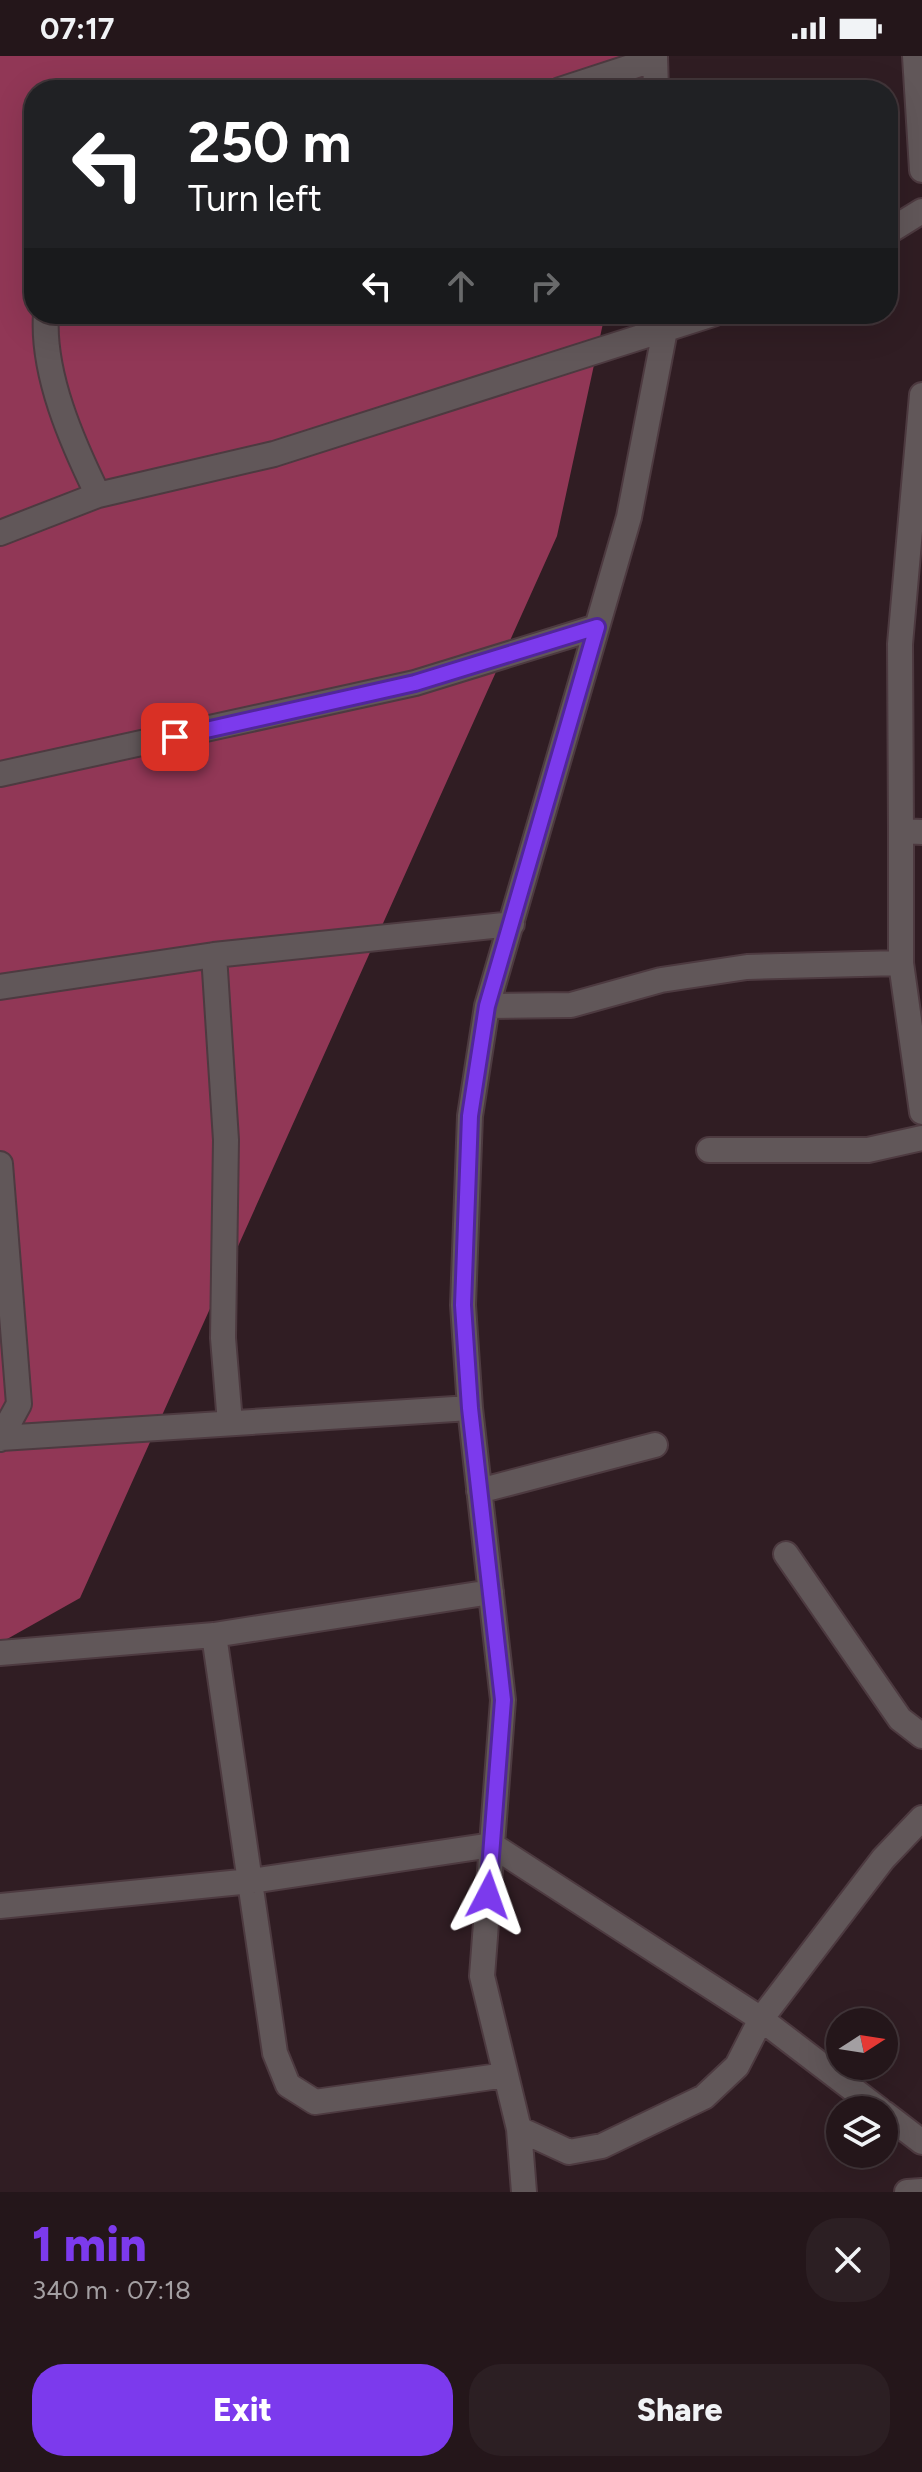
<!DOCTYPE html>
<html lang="en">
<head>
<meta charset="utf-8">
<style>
  body { margin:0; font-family:Figtree,sans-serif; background:#2c1f23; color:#f1f3f6; height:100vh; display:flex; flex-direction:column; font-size:30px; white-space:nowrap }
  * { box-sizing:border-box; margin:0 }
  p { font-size:26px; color:#a39fa2 }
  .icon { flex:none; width:44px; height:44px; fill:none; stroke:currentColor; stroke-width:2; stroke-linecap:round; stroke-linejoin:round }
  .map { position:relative; height:2136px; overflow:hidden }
  .side { display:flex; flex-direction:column; background:#24161a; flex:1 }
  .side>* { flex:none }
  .banner { position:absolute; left:24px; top:24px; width:874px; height:244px; border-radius:32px; box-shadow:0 8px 32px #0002,0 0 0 2px #413539; background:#202124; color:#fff; overflow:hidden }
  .needle { width:52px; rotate:78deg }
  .controls { position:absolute; left:826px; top:1952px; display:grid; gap:16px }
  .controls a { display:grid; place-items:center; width:72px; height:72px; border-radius:50%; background:#24161a; box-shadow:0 8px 32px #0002,0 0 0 2px #413539; font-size:40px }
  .pin { position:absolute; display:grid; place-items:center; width:68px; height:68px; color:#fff; margin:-34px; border-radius:16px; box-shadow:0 4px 12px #0006 }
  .me { position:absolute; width:88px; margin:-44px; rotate:4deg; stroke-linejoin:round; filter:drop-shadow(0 0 6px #0008) }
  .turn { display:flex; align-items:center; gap:28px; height:168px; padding:0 32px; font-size:36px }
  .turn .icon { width:104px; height:104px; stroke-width:2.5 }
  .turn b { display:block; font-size:56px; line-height:68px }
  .lanes { display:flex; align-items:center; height:76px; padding:0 32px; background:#0003; justify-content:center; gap:40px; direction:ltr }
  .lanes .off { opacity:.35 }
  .round { display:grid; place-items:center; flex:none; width:84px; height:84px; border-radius:32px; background:#2c1f23 }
  .head { display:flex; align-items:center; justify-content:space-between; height:136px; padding:0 32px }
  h1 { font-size:48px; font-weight:800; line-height:60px; color:#7c3aed }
  .primary-button { display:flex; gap:16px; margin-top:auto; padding:16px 32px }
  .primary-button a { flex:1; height:92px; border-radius:32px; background:#7c3aed; color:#fff; font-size:32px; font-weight:800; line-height:92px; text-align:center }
  .primary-button a+a { background:#2c1f23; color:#f1f3f6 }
  .status { display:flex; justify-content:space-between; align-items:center; height:56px; padding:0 40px; background:#24161a; direction:ltr }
  .status svg { height:22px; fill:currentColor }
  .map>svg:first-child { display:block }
  .forest { fill:#913756 }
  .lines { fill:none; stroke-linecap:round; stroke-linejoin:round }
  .minor-casing { stroke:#4d3a40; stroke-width:28 }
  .minor { stroke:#615759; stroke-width:24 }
  .route-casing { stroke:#51269a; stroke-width:20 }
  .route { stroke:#7c3aed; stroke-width:14 }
</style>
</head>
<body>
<div class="status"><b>07:17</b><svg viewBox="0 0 49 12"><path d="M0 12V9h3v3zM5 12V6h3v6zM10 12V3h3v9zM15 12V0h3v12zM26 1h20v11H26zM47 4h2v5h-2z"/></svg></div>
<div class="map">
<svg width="922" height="2136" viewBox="0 0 922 2136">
  <rect width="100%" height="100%" fill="#301d23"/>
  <path class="forest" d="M 0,0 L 661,0 L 654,34 L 34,34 L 34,258 L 605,258 L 557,480 L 80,1542 L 0,1587 Z"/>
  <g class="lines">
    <defs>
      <path id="minor" d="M 655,0 L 656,34
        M 915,0 L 922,114
        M 560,34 L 655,3
        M 888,176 L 922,155
        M 46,258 C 42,318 72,386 98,439
        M 0,477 L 98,439 L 274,398 L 713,258
        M 0,718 L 415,627 L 597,571
        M 901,775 L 900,588 L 922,339
        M 922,776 L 901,775 L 901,907 L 922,1056
        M 214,899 L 226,1084 L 223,1282 L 230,1367
        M 0,931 L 214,899 L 512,868
        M 487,950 L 629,461 L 665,274 L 665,260
        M 709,1094 L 868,1094 L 922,1082
        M 0,1108 L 19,1348 L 0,1383
        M 1,1382 L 470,1352
        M 479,1435 L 655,1389
        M 786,1498 L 900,1663 L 922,1680
        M 214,1579 L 275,1997 L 288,2029 L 315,2046 L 506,2019
        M 0,1597 L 214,1579 L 491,1536
        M 0,1850 L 251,1825 L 492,1789 L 761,1963 L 880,2054
        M 884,2057 L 922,2086
        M 519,2073 L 569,2096 L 602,2090 L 704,2041 L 737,2010 L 761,1963 L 883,1803 L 922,1762
        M 524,2136 L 519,2073 L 482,1920 L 503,1644 L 470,1352 L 463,1249 L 470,1060 L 487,950 L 571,949 L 661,924 L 747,911 L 901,907
        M 907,2136 L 922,2135"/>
    </defs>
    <use href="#minor" class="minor-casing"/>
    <use href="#minor" class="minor"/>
  </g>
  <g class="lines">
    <defs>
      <path id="route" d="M 175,681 L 415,627 L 597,571 L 487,950 L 470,1060 L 463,1249 L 470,1352 L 503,1644 L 488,1839"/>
    </defs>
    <use href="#route" class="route-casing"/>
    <use href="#route" class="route"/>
  </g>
</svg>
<div class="controls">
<a><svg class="needle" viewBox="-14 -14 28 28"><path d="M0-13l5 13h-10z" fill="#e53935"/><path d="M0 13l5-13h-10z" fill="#a39fa2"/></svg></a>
<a><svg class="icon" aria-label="layers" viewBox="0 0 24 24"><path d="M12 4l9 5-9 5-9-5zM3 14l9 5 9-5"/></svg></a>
</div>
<div class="pin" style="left:175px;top:681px;background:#d93025"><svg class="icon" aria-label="arrive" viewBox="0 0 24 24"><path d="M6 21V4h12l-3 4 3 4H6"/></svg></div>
<svg class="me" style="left:488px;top:1839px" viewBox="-20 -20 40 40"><path d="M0-17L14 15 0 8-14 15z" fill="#7c3aed" stroke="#fff" stroke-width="4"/></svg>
<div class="banner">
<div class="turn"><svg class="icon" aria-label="left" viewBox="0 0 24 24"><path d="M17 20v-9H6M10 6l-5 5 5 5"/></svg><div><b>250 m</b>Turn left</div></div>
<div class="lanes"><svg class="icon" aria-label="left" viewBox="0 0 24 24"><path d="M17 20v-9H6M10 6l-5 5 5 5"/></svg><svg class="icon off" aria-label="ahead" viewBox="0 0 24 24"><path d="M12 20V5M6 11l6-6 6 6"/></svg><svg class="icon off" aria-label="right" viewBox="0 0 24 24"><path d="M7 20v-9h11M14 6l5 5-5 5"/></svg></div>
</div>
</div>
<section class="side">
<div class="head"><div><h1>1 min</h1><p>340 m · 07:18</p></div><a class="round"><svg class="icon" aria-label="close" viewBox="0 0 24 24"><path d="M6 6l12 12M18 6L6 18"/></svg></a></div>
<div class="primary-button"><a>Exit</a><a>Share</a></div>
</section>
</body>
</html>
